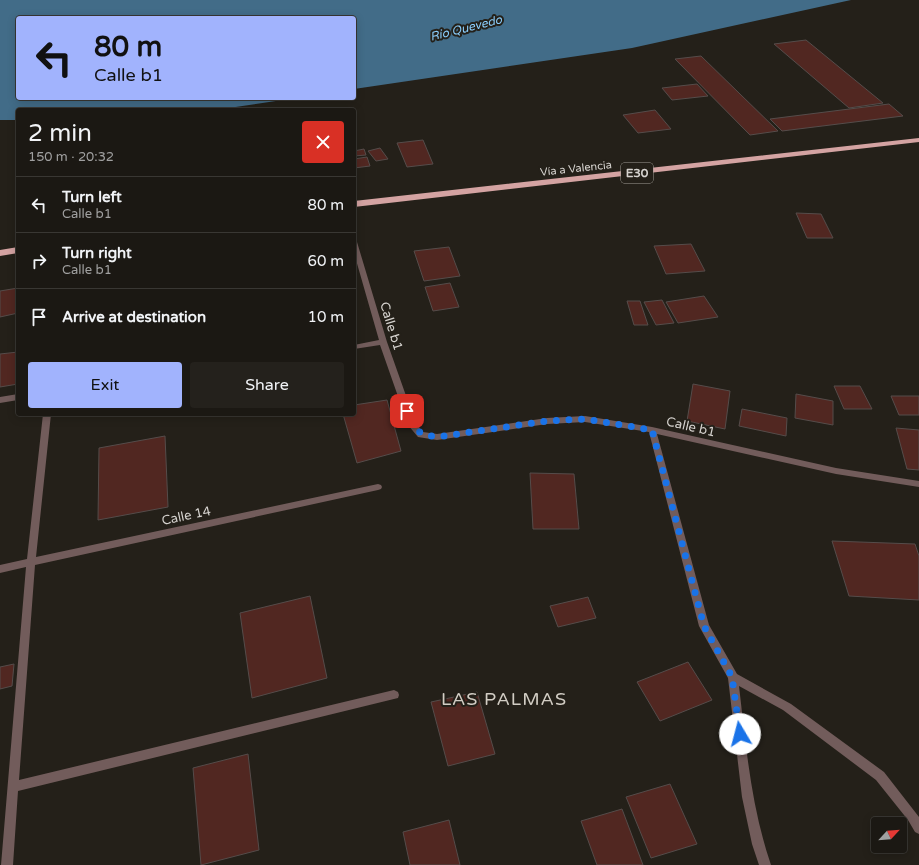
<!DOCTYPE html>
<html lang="en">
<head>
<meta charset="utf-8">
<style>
  body { margin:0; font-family:"Varela Round",sans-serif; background:#24211c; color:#f1f3f6; height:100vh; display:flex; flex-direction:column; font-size:15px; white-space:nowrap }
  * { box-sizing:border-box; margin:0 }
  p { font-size:13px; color:#a0a0a0 }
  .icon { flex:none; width:22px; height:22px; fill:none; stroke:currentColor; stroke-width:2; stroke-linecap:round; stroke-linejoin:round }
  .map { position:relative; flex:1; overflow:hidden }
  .sheet { position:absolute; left:16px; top:108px; width:340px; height:308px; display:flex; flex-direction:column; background:#1b1813; border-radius:4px; box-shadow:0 2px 10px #0003,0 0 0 1px #393733 }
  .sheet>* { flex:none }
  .guide { position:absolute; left:16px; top:16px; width:340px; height:84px; border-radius:4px; box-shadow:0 2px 10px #0003,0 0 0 1px #393733; background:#a1b3fd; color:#111; overflow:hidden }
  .needle { width:26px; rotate:64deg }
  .buttons { position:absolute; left:871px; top:817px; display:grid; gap:8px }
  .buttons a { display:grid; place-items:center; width:36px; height:36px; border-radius:4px; background:#1b1813; box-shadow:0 2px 10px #0003,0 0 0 1px #393733; font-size:20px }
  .pin { position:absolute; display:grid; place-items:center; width:34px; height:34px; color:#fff; margin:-17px; border-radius:8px; box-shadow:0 2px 6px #0006 }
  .me { position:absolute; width:44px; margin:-22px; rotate:352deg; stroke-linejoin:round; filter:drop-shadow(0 0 3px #0008) }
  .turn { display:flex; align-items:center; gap:14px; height:84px; padding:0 12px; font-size:18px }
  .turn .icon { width:52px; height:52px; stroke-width:2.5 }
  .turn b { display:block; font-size:28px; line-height:34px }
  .round { display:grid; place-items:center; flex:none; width:42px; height:42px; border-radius:4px; background:#24211c }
  .head { display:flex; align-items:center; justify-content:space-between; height:68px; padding:0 12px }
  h1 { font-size:24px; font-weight:600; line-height:30px }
  .button { display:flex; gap:8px; margin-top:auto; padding:8px 12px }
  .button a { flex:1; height:46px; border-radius:4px; background:#a1b3fd; color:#111; font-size:16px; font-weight:600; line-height:46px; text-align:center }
  .button a+a { background:#24211c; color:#f1f3f6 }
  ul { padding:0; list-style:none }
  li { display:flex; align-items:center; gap:12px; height:56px; padding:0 12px; border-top:1px solid #393733 }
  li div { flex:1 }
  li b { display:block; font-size:15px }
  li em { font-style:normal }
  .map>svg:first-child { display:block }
  .water { fill:#426c88 }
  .building { fill:#512721; stroke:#554c4a }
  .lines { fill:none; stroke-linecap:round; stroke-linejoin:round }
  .minor { fill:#725c5b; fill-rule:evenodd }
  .trunk { fill:#d4a3a2; fill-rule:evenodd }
  .route { stroke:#1a73e8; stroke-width:7; stroke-dasharray:0 12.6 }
  .labels { text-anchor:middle; stroke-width:4; stroke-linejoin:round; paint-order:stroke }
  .far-street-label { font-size:11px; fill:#d6d3cf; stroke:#242019 }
  .far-water-label { font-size:12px; font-style:italic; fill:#8acdfb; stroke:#242019 }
  .shield { fill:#242019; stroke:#a19d98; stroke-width:1 }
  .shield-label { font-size:12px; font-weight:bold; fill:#d6d3cf }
  .street-label { font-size:13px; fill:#d6d3cf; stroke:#242019 }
  .near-quarter-label { font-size:18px; letter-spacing:1px; fill:#d2cdc4; stroke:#242019 }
</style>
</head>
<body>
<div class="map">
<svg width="919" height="865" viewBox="0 0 919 865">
  <rect width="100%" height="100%" fill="#242019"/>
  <path class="water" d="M 0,0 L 851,0 L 632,48 L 354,89 L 354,18 L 18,18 L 18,98 L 296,98 L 215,110 L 18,110 L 18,120 L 0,120 Z"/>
  <path class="building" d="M 806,40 L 883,103 L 849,108 L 774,44 Z
    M 701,56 L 778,131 L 750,135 L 675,59 Z
    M 697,84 L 708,96 L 672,100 L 662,88 Z
    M 889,104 L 903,116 L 782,131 L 770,119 Z
    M 655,110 L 671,129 L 638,133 L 623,115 Z
    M 423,140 L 433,164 L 407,167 L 397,143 Z
    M 380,148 L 388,159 L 376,161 L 368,151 Z
    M 364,149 L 366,155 L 354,156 L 354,151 Z
    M 367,157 L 370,166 L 354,168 L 354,159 Z
    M 796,213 L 821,214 L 833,238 L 807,238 Z
    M 691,244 L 705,271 L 666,274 L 654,246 Z
    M 449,247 L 460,276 L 424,281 L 414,251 Z
    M 450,283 L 459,307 L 433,311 L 425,287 Z
    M 18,288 L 18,313 L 0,317 L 0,291 Z
    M 704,296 L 718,317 L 678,323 L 666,302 Z
    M 662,300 L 674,323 L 656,325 L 644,302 Z
    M 627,301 L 640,301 L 648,325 L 634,325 Z
    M 18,352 L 18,384 L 0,387 L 0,354 Z
    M 693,384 L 730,391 L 725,429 L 687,421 Z
    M 834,386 L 860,386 L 872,409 L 844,409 Z
    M 796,394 L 833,401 L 833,425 L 795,418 Z
    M 891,396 L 919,396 L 919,415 L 899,415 Z
    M 387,400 L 401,451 L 357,463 L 343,414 L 354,414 L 354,405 Z
    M 742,409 L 787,418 L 786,436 L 739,426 Z
    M 896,428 L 919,430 L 919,470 L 907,469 Z
    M 165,436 L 168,507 L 98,520 L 99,448 Z
    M 530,473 L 574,474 L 579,529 L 533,529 Z
    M 832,541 L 915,544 L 919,556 L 919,600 L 849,596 Z
    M 310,596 L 327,678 L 252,698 L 240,613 Z
    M 588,597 L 596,618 L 558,627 L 550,606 Z
    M 688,662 L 712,700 L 660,721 L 637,682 Z
    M 14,664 L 12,686 L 0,689 L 0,667 Z
    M 477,692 L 495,754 L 448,766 L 431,702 Z
    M 248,754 L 259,850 L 201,865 L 193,768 Z
    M 670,784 L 697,844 L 651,858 L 626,797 Z
    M 622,809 L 643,865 L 597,865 L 581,821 Z
    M 449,820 L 460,865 L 410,865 L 403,832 Z"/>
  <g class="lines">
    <path class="minor" d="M 354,240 L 357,242 L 387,342 L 416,424 L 423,432 L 437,434 L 547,418 L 585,416 L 652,427 L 836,468 L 919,481 L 919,487 L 836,474 L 657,434 L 709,625 L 737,674 L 791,704 L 884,772 L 919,817 L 919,834 L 915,832 L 908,820 L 876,780 L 783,710 L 739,686 C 746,746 751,807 771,865 L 759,865 L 752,844 L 742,797 L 728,678 L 699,626 L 649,432 L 585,422 L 547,424 L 437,440 L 418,437 L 408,425 L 380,345 L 354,349 L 354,345 L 379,340 L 354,253 Z
      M 18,394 L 18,400 L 0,403 L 0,397 Z
      M 43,414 L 51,414 L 36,557 L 378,484 L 381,485 L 382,487 L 381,489 L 378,490 L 35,565 L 19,780 L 394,690 L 398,692 L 399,695 L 398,698 L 18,791 L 13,865 L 1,865 L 26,567 L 0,573 L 0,565 L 27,559 Z"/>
    <path class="trunk" d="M 919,138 L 919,142 L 354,207 L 354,201 Z
      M 18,247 L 18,253 L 0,256 L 0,250 Z"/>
  </g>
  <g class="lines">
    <path class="route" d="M 407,411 C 413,430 417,434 437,437 L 547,421 L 585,419 L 652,430 L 704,626 L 732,677 L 740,734"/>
  </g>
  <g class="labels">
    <g class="far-street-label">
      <text transform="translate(576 168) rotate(-6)" y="4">Vía a Valencia</text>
    </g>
    <g class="far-water-label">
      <text transform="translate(466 28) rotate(-14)" y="4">Río Quevedo</text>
    </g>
    <rect class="shield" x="621" y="163" width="32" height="20" rx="3"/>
    <g class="shield-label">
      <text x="637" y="177">E30</text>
    </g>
    <g class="street-label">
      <text transform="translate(392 326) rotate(73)" y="5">Calle b1</text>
      <text transform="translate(691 426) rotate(13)" y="5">Calle b1</text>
      <text transform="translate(186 515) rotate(-12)" y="5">Calle 14</text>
    </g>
    <g class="near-quarter-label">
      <text x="504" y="705">LAS PALMAS</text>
    </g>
  </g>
</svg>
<div class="buttons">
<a><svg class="needle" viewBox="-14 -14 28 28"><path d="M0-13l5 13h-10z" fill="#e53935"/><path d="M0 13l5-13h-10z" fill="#a0a0a0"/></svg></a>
</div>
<div class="pin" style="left:407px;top:411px;background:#d93025"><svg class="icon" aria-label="arrive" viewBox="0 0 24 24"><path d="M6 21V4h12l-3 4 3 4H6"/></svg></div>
<svg class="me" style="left:740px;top:734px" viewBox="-20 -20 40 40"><circle r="19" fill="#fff"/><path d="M0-13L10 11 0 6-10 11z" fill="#1a73e8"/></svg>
<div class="guide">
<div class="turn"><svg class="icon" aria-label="left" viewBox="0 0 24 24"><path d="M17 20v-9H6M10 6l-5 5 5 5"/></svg><div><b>80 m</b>Calle b1</div></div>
</div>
<section class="sheet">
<div class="head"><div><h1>2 min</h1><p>150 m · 20:32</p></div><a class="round" style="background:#d93025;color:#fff"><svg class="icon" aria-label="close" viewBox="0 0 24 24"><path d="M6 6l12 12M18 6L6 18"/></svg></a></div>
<ul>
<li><svg class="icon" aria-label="left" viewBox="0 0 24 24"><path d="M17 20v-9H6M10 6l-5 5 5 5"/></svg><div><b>Turn left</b><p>Calle b1</p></div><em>80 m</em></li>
<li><svg class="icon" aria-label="right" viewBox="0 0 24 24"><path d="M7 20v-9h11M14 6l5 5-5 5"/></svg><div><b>Turn right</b><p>Calle b1</p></div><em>60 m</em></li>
<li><svg class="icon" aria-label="arrive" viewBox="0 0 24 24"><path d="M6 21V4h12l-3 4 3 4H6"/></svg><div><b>Arrive at destination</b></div><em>10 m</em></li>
</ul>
<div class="button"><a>Exit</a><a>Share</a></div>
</section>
</div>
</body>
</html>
